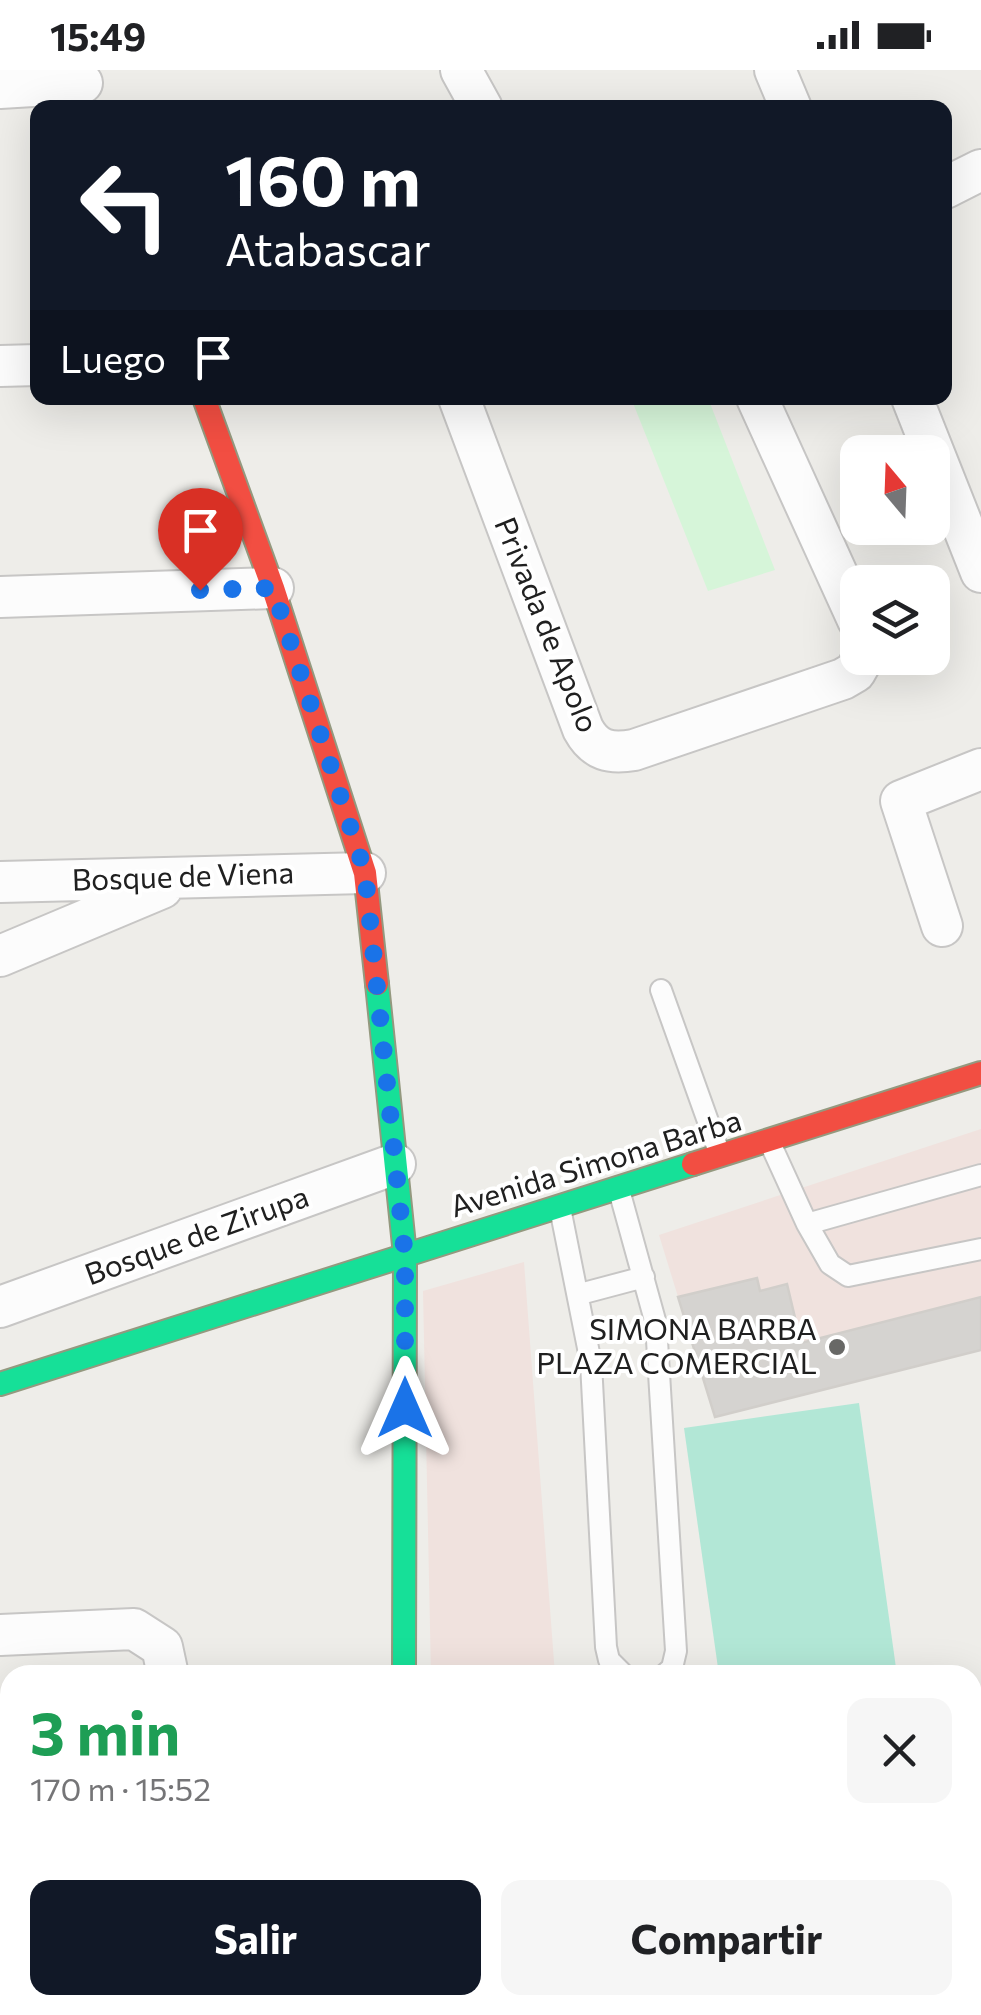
<!DOCTYPE html>
<html lang="es">
<head>
<meta charset="utf-8">
<style>
  body { margin:0; font-family:Commissioner,sans-serif; background:#f6f6f6; color:#202124; height:100vh; display:flex; flex-direction:column; font-size:38px; white-space:nowrap }
  * { box-sizing:border-box; margin:0 }
  p { font-size:32px; color:#757577 }
  .icon { flex:none; width:55px; height:55px; fill:none; stroke:currentColor; stroke-width:2; stroke-linecap:round; stroke-linejoin:round }
  .map { position:relative; flex:1; overflow:hidden }
  .sheet { position:absolute; left:0px; top:1595px; width:982px; height:350px; display:flex; flex-direction:column; background:#fff; border-radius:30px 30px 0 0; box-shadow:0 10px 40px #0002 }
  .sheet>* { flex:none }
  .guide { position:absolute; left:30px; top:30px; width:922px; height:305px; border-radius:20px; box-shadow:0 10px 40px #0002; background:#111827; color:#fff; overflow:hidden }
  .needle { width:65px; rotate:341deg }
  .controls { position:absolute; left:840px; top:365px; display:grid; gap:20px }
  .controls a { display:grid; place-items:center; width:110px; height:110px; border-radius:20px; background:#fff; box-shadow:0 10px 40px #0002; font-size:50px }
  .pin { position:absolute; display:grid; place-items:center; width:85px; height:85px; color:#fff; margin:-102px -42px; border-radius:50% 50% 50% 0; rotate:-45deg; box-shadow:0 0 10px #0007 }
  .pin .icon { rotate:45deg }
  .me { position:absolute; width:110px; margin:-55px; rotate:0deg; stroke-linejoin:round; filter:drop-shadow(0 0 8px #0008) }
  .turn { display:flex; align-items:center; gap:35px; height:210px; padding:0 30px; font-size:45px }
  .turn .icon { width:130px; height:130px; stroke-width:2.5 }
  .turn b { display:block; font-size:70px; line-height:85px }
  .then { display:flex; align-items:center; height:95px; padding:0 30px; background:#0003; gap:20px; font-size:38px }
  .round { display:grid; place-items:center; flex:none; width:105px; height:105px; border-radius:20px; background:#f6f6f6 }
  .overview { display:flex; align-items:center; justify-content:space-between; height:170px; padding:0 30px }
  h1 { font-size:60px; font-weight:700; line-height:75px; color:#1e9e55 }
  .primary-button { display:flex; gap:20px; margin-top:auto; padding:20px 30px }
  .primary-button a { flex:1; height:115px; border-radius:20px; background:#111827; color:#fff; font-size:40px; font-weight:700; line-height:115px; text-align:center }
  .primary-button a+a { background:#f6f6f6; color:#202124 }
  .status { display:flex; justify-content:space-between; align-items:center; height:70px; padding:0 50px; background:#fff; direction:ltr }
  .status svg { height:28px; fill:currentColor }
  .map>svg:first-child { display:block }
  .commercial { fill:#f0e2de }
  .park { fill:#d6f5d9 }
  .pitch { fill:#b2e7d6 }
  .building { fill:#d5d3d0; stroke:#d1ceca; stroke-width:2.5 }
  .lines { fill:none; stroke-linecap:round; stroke-linejoin:round }
  .lane-casing { stroke:#c7c6c5; stroke-width:24 }
  .street-casing { stroke:#c7c6c5; stroke-width:44 }
  .fast-casing { stroke:#94997f; stroke-width:26 }
  .slow-casing { stroke:#94997f; stroke-width:26 }
  .jam-casing { stroke:#94997f; stroke-width:26 }
  .lane { stroke:#fcfcfc; stroke-width:20 }
  .street { stroke:#fcfcfc; stroke-width:40 }
  .fast { stroke:#16e098; stroke-width:22 }
  .slow { stroke:#ffcf43; stroke-width:22 }
  .jam { stroke:#f24e42; stroke-width:22 }
  .route { stroke:#1a73e8; stroke-width:18; stroke-dasharray:0 32.4 }
  .poi-dot { fill:#686866; stroke:#fff; stroke-width:4 }
  .labels { text-anchor:middle; stroke-width:8; stroke-linejoin:round; paint-order:stroke }
  .street-label { font-size:30px; fill:#202020; stroke:#fff }
  .poi-label { font-size:30px; fill:#202020; stroke:#fff; text-anchor:end }
</style>
</head>
<body>
<div class="status"><b>15:49</b><svg viewBox="0 0 49 12"><path d="M0 12V9h3v3zM5 12V6h3v6zM10 12V3h3v9zM15 12V0h3v12zM26 1h20v11H26zM47 4h2v5h-2z"/></svg></div>
<div class="map">
<svg width="981" height="1945" viewBox="0 0 981 1945">
  <rect width="100%" height="100%" fill="#eeede9"/>
  <path class="commercial" d="M 981,1059 L 981,1280 L 715,1347 L 659,1165 Z
    M 524,1192 L 555,1605 L 431,1605 L 423,1221 Z"/>
  <path class="park" d="M 631,328 L 708,328 L 775,500 L 708,521 Z"/>
  <path class="pitch" d="M 859,1333 L 897,1605 L 719,1605 L 684,1358 Z"/>
  <path class="building" d="M 757,1208 L 760,1221 L 787,1214 L 801,1273 L 981,1227 L 981,1280 L 715,1347 L 678,1227 Z"/>
  <g class="lines">
    <defs>
      <path id="lane" d="M 661,920 L 719,1082
        M 770,1073 L 807,1154 L 981,1105
        M 619,1120 L 656,1254 L 676,1581 L 672,1598 L 664,1605
        M 560,1138 L 591,1293 L 606,1577 L 609,1590 L 624,1605
        M 807,1154 L 830,1194 L 848,1206 L 981,1179
        M 580,1224 L 644,1207"/>
      <path id="street" d="M 461,0 L 482,38
        M 775,0 L 791,38
        M 0,18 L 82,13
        M 945,118 L 981,100
        M 0,296 L 38,295
        M 459,328 L 583,659 C 595,681 610,684 634,680 L 843,609 L 855,602 L 863,588
        M 757,328 L 858,550
        M 912,328 L 981,502
        M 0,527 L 273,518
        M 0,812 L 365,803
        M 942,856 L 901,731 L 981,699
        M 0,886 L 162,818
        M 0,1237 L 395,1094
        M 0,1565 L 134,1559 L 162,1577 L 168,1605
        M 423,1935 L 425,1945"/>
      <path id="fast" d="M 377,914 L 405,1185 L 404,1605
        M 0,1314 L 693,1094
        M 0,1848 L 10,1848"/>
      <path id="slow" d="M 753,1935 L 753,1945"/>
      <path id="jam" d="M 204,328 L 273,518 L 365,803 L 377,914
        M 693,1094 L 981,1003
        M 972,1922 L 981,1923"/>
    </defs>
    <use href="#lane" class="lane-casing"/>
    <use href="#street" class="street-casing"/>
    <use href="#fast" class="fast-casing"/>
    <use href="#slow" class="slow-casing"/>
    <use href="#jam" class="jam-casing"/>
    <use href="#lane" class="lane"/>
    <use href="#street" class="street"/>
    <use href="#fast" class="fast"/>
    <use href="#slow" class="slow"/>
    <use href="#jam" class="jam"/>
  </g>
  <g class="lines">
    <path class="route" d="M 200,520 L 273,518 L 365,802 L 405,1186 L 405,1338"/>
  </g>
  <circle class="poi-dot" cx="837" cy="1277" r="10"/>
  <g class="labels">
    <g class="street-label">
      <text transform="translate(546 555) rotate(68)" y="10">Privada de Apolo</text>
      <text transform="translate(183 807) rotate(-2)" y="10">Bosque de Viena</text>
      <text transform="translate(596 1094) rotate(-17)" y="10">Avenida Simona Barba</text>
      <text transform="translate(197 1166) rotate(-20)" y="10">Bosque de Zirupa</text>
    </g>
    <g class="poi-label">
      <text x="817" y="1270">SIMONA BARBA<tspan x="817" dy="34">PLAZA COMERCIAL</tspan></text>
    </g>
  </g>
</svg>
<div class="controls">
<a><svg class="needle" viewBox="-14 -14 28 28"><path d="M0-13l5 13h-10z" fill="#e53935"/><path d="M0 13l5-13h-10z" fill="#757577"/></svg></a>
<a><svg class="icon" aria-label="layers" viewBox="0 0 24 24"><path d="M12 4l9 5-9 5-9-5zM3 14l9 5 9-5"/></svg></a>
</div>
<div class="pin" style="left:200px;top:520px;background:#d93025"><svg class="icon" aria-label="arrive" viewBox="0 0 24 24"><path d="M6 21V4h12l-3 4 3 4H6"/></svg></div>
<svg class="me" style="left:405px;top:1338px" viewBox="-20 -20 40 40"><path d="M0-17L14 15 0 8-14 15z" fill="#1a73e8" stroke="#fff" stroke-width="4"/></svg>
<div class="guide">
<div class="turn"><svg class="icon" aria-label="left" viewBox="0 0 24 24"><path d="M17 20v-9H6M10 6l-5 5 5 5"/></svg><div><b>160 m</b>Atabascar</div></div>
<div class="then">Luego<svg class="icon" aria-label="arrive" viewBox="0 0 24 24"><path d="M6 21V4h12l-3 4 3 4H6"/></svg></div>
</div>
<section class="sheet">
<div class="overview"><div><h1>3 min</h1><p>170 m · 15:52</p></div><a class="round"><svg class="icon" aria-label="close" viewBox="0 0 24 24"><path d="M6 6l12 12M18 6L6 18"/></svg></a></div>
<div class="primary-button"><a>Salir</a><a>Compartir</a></div>
</section>
</div>
</body>
</html>
